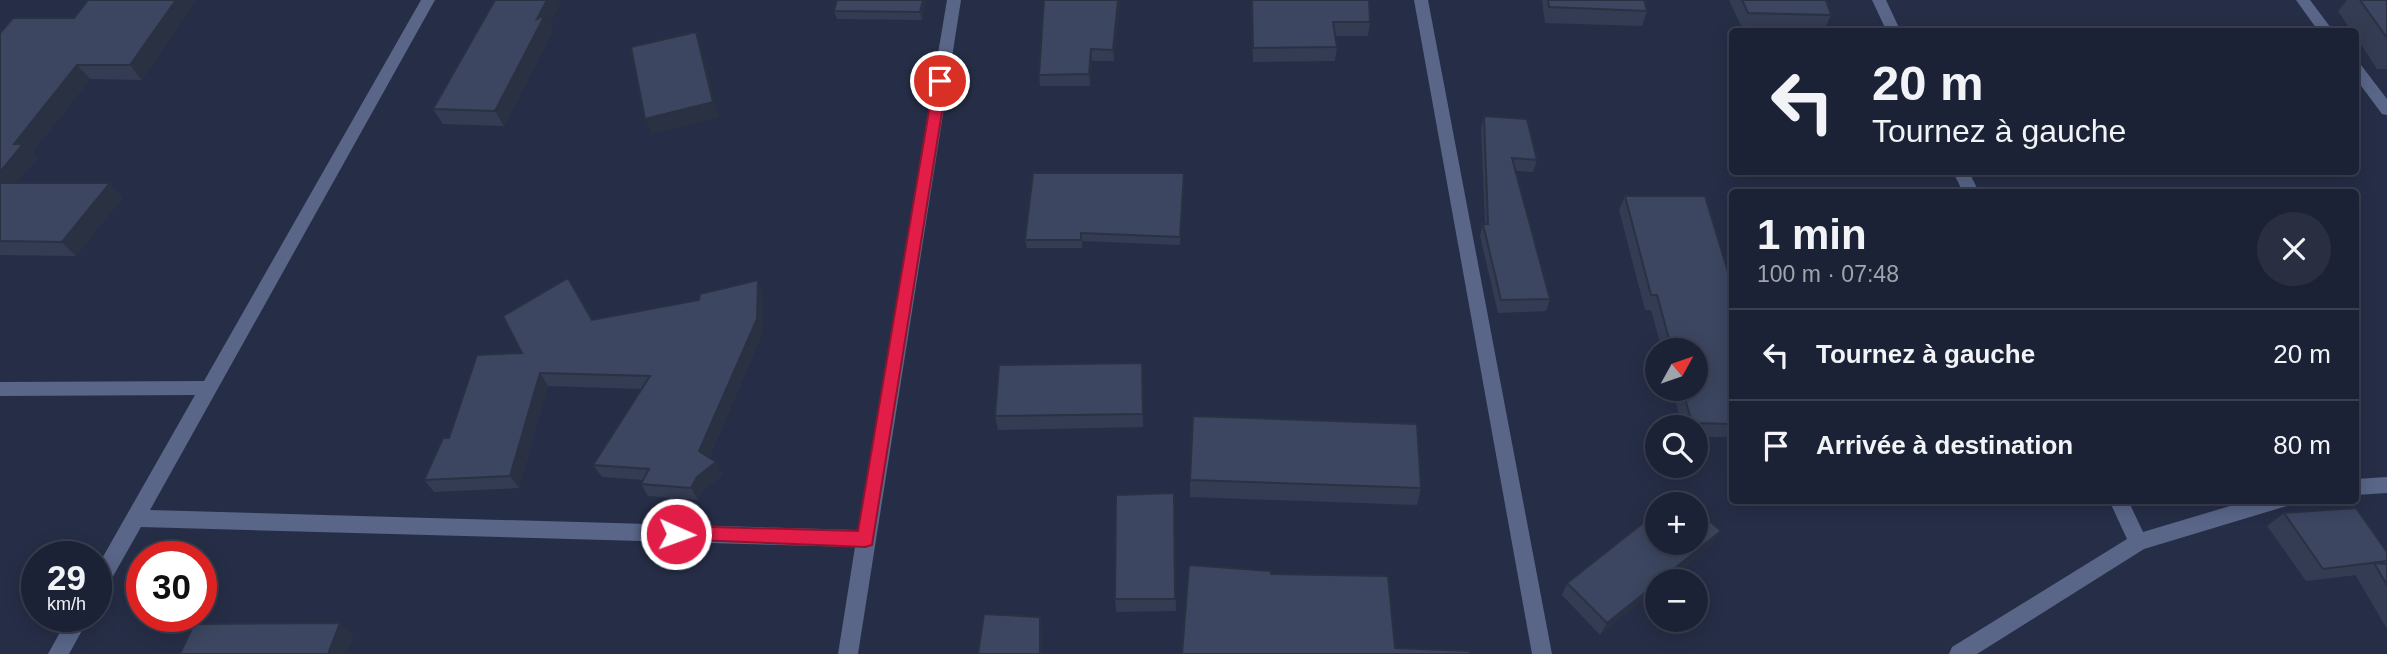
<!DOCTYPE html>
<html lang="fr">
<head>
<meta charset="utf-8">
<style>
  body { margin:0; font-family:Arial,sans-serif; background:#292f41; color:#f1f3f6; height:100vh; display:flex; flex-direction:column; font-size:26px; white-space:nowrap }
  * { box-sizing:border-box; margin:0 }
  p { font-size:23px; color:#a0a4ad }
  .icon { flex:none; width:38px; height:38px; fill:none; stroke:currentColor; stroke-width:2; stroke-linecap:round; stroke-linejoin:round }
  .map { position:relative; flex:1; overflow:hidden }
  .panel { position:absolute; left:1729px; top:189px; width:630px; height:315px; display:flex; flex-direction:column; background:#1c2235; border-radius:7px; box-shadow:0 4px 18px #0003,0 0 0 2px #3a3f50 }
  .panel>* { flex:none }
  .hud { position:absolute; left:1729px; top:28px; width:630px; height:147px; border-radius:7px; box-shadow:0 4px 18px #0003,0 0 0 2px #3a3f50; background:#1c2235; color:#f1f3f6; overflow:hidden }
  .needle { width:46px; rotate:50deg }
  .controls { position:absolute; left:1645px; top:338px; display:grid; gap:14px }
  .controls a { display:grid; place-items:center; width:63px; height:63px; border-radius:50%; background:#1c2235; box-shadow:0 4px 18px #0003,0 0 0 2px #3a3f50; font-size:35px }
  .speed { position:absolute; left:21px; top:541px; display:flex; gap:14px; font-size:35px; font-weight:700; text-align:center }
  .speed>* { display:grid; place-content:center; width:91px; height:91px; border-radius:50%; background:#1c2235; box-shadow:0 4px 18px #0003,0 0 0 2px #3a3f50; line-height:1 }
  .speed small { font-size:18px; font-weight:400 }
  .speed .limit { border:10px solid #d22; background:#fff; color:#111 }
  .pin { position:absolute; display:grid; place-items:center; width:60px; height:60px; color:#fff; margin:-30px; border:4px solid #fff; border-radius:50%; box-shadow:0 2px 7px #0007 }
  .me { position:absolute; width:77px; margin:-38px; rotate:92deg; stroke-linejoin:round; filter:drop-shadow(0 0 5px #0008) }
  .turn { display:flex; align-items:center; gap:24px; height:147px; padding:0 28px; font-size:32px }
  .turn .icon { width:91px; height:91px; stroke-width:2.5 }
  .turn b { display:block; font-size:49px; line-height:60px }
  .round { display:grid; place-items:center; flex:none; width:74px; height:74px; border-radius:37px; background:#292f41 }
  .headline { display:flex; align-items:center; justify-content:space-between; height:119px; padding:0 28px }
  h1 { font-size:42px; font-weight:700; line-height:52px }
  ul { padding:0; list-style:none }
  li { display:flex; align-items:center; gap:21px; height:91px; padding:0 28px; border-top:2px solid #3a3f50 }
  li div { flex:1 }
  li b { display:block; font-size:26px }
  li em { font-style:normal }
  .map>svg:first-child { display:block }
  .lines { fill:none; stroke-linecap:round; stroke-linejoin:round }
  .street { fill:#596688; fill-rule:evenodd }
  .wall { fill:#343c53 }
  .shaded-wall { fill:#2a3143 }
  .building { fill:#3c4660; stroke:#2a3143; stroke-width:2 }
  .route { fill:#e11d48; stroke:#92132f; stroke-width:2 }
</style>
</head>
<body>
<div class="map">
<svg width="2387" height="654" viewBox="0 0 2387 654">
  <rect width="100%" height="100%" fill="#262e47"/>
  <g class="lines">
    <path class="street" d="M 421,0 L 435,0 L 150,510 L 858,530 L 947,0 L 961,0 L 858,654 L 838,654 L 855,547 L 141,527 L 103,594 L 96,597 L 96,569 L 195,395 L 0,396 L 0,382 L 204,381 Z
      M 1414,0 L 1428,0 L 1552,654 L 1532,654 Z
      M 1872,0 L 1886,0 L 1901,32 L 1887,32 Z
      M 2296,0 L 2310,0 L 2334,32 L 2319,32 Z
      M 2356,64 L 2361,65 L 2387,99 L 2387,115 L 2382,114 L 2356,79 Z
      M 1953,172 L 1969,172 L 1979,192 L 1963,192 Z
      M 2387,477 L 2387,493 L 2356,495 L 2356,479 Z
      M 2109,500 L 2128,500 L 2143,532 L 2250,500 L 2289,500 L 2287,506 L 2280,508 L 2144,549 L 1977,654 L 1949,654 L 1952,647 L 2127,539 Z
      M 69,616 L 90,616 L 69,654 L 48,654 Z"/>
  </g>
  <path class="wall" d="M 88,0 L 142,80 L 90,79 L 32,153 L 37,159 L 16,183 L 123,197 L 76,256 L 0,255 L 0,33 L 74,18 Z
    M 837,0 L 926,0 L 922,20 L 837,19 L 834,11 Z
    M 1120,0 L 1114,61 L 1092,61 L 1090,86 L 1040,86 L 1039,75 Z
    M 1251,0 L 1369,0 L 1370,22 L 1368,36 L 1335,36 L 1337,47 L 1335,61 L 1253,62 Z
    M 1542,0 L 1644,0 L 1647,11 L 1642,26 L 1545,23 Z
    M 1729,0 L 1826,0 L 1831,15 L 1824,30 L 1742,28 Z
    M 2347,0 L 2387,0 L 2387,69 L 2377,69 L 2356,37 L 2356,32 L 2352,32 L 2338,11 Z
    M 550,25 L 553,31 L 504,126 L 443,124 L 433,109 Z
    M 1484,116 L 1537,160 L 1533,172 L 1516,171 L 1550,299 L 1546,311 L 1498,313 L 1480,236 L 1483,224 L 1485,224 L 1481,128 Z
    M 1184,182 L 1180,245 L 1082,241 L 1082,248 L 1027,248 L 1025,240 Z
    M 1625,196 L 1732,285 L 1732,437 L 1696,437 L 1696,427 L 1682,427 L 1672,388 L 1696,388 L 1696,350 L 1662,350 L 1651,310 L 1645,310 L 1619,210 Z
    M 758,280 L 763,293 L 763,332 L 709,457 L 716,462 L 723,475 L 704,489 L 698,500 L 648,496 L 641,484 L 643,480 L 602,477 L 593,465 L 642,389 L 548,386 L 519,488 L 434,492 L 424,480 L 449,438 L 522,353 L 592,320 L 699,300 Z
    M 1142,363 L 1143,427 L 998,430 L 995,416 Z
    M 1190,480 L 1421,488 L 1417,505 L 1190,497 Z
    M 1174,493 L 1176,611 L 1116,612 L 1115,599 Z
    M 2284,513 L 2387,552 L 2387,629 L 2356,576 L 2357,575 L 2306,581 L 2267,526 Z
    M 1713,544 L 1667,581 L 1657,581 L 1600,635 L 1562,595 L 1567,583 Z"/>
  <path class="shaded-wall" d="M 176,0 L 197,0 L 142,80 L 130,65 Z
    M 547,0 L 562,0 L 550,25 L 553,31 L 504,126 L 495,111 Z
    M 923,0 L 926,0 L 922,20 L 920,12 Z
    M 1118,0 L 1120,0 L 1114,61 L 1113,50 Z
    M 696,32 L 702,48 L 719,117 L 652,134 L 645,119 Z
    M 1091,49 L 1092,61 L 1090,86 L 1089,74 Z
    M 77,65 L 90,79 L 32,153 L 37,159 L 5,197 L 0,193 L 0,172 L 14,144 Z
    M 110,183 L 123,197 L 76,256 L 62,242 Z
    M 758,280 L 763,293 L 763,332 L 706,463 L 699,451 Z
    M 540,373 L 548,386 L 519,488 L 510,476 Z
    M 716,462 L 723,475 L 704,489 L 698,500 L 691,488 L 697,477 Z
    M 1721,531 L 1713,544 L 1667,581 L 1659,581 Z
    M 1657,583 L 1657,589 L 1600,635 L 1607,623 Z
    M 1040,617 L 1042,629 L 1042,654 L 1040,654 Z
    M 340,623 L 354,635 L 346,654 L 328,654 Z"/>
  <path class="building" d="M 88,0 L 176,0 L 130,65 L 77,65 L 14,144 L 23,144 L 0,172 L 0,33 L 13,18 L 74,18 Z
    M 495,0 L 547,0 L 537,19 L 545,15 L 495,111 L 433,109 Z
    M 837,0 L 923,0 L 920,12 L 834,11 Z
    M 1044,0 L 1118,0 L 1113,50 L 1091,49 L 1089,74 L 1039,75 Z
    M 1252,0 L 1369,0 L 1370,22 L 1333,22 L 1337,47 L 1253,48 Z
    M 1548,0 L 1644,0 L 1647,11 L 1549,7 Z
    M 1742,0 L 1826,0 L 1831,15 L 1748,13 Z
    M 2360,0 L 2387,0 L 2387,38 Z
    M 696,32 L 713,102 L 645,119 L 631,47 Z
    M 1484,116 L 1527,119 L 1537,160 L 1512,158 L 1550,299 L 1501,300 L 1483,224 L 1488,224 Z
    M 1033,173 L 1184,173 L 1180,237 L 1081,233 L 1081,240 L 1025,240 Z
    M 0,183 L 110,183 L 62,242 L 0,241 Z
    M 1625,196 L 1705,196 L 1732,285 L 1732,424 L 1692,423 L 1682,388 L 1696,388 L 1696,350 L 1672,350 L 1657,295 L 1651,295 Z
    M 568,278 L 592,320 L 699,300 L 700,294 L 758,280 L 757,319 L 699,451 L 716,462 L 697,477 L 691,488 L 641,484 L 649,469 L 593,465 L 650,376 L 540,373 L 510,476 L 424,480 L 443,438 L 449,438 L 477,355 L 522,353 L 503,316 Z
    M 1142,363 L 1143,414 L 995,416 L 999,365 Z
    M 1193,416 L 1417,424 L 1421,488 L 1190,480 Z
    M 1174,493 L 1175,599 L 1115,599 L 1116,495 Z
    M 1679,495 L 1690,504 L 1668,504 Z
    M 2356,508 L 2387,552 L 2387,561 L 2323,569 L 2284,513 Z
    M 1696,509 L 1721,531 L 1659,581 L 1657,581 L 1657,583 L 1607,623 L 1567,583 L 1657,512 L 1657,542 L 1696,542 Z
    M 2374,563 L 2387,564 L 2387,585 Z
    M 1189,565 L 1271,571 L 1271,574 L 1388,576 L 1395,648 L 1470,651 L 1470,654 L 1182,654 Z
    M 984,614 L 1040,617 L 1040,654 L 978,654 Z
    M 340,623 L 328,654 L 180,654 L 194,624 Z"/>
  <path class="route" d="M 940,76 L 947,81 L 872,545 L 865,547 L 670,539 L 667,534 L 670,528 L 676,526 L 858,531 L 934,81 Z"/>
</svg>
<div class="controls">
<a><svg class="needle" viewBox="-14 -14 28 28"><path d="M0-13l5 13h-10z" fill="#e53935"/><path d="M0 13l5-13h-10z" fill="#a0a4ad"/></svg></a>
<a><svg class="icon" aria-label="search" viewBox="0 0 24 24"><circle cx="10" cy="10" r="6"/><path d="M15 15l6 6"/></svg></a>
<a>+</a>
<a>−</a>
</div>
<div class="speed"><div>29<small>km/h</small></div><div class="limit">30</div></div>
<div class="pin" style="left:940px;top:81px;background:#d93025"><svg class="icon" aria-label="arrive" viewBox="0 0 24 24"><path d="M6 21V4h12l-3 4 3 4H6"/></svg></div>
<svg class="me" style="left:676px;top:534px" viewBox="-20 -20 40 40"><circle r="17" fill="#e11d48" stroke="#fff" stroke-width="3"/><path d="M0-11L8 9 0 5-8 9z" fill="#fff"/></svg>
<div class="hud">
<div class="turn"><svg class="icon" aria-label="left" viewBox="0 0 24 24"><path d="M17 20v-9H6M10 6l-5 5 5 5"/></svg><div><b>20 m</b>Tournez à gauche</div></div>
</div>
<section class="panel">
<div class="headline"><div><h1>1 min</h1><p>100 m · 07:48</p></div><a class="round"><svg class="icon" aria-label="close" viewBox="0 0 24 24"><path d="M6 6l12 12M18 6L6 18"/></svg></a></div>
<ul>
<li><svg class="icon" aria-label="left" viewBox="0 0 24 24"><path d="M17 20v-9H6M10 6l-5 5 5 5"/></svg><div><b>Tournez à gauche</b></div><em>20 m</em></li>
<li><svg class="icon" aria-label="arrive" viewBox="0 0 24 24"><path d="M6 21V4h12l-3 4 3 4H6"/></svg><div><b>Arrivée à destination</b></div><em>80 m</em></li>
</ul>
</section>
</div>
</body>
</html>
